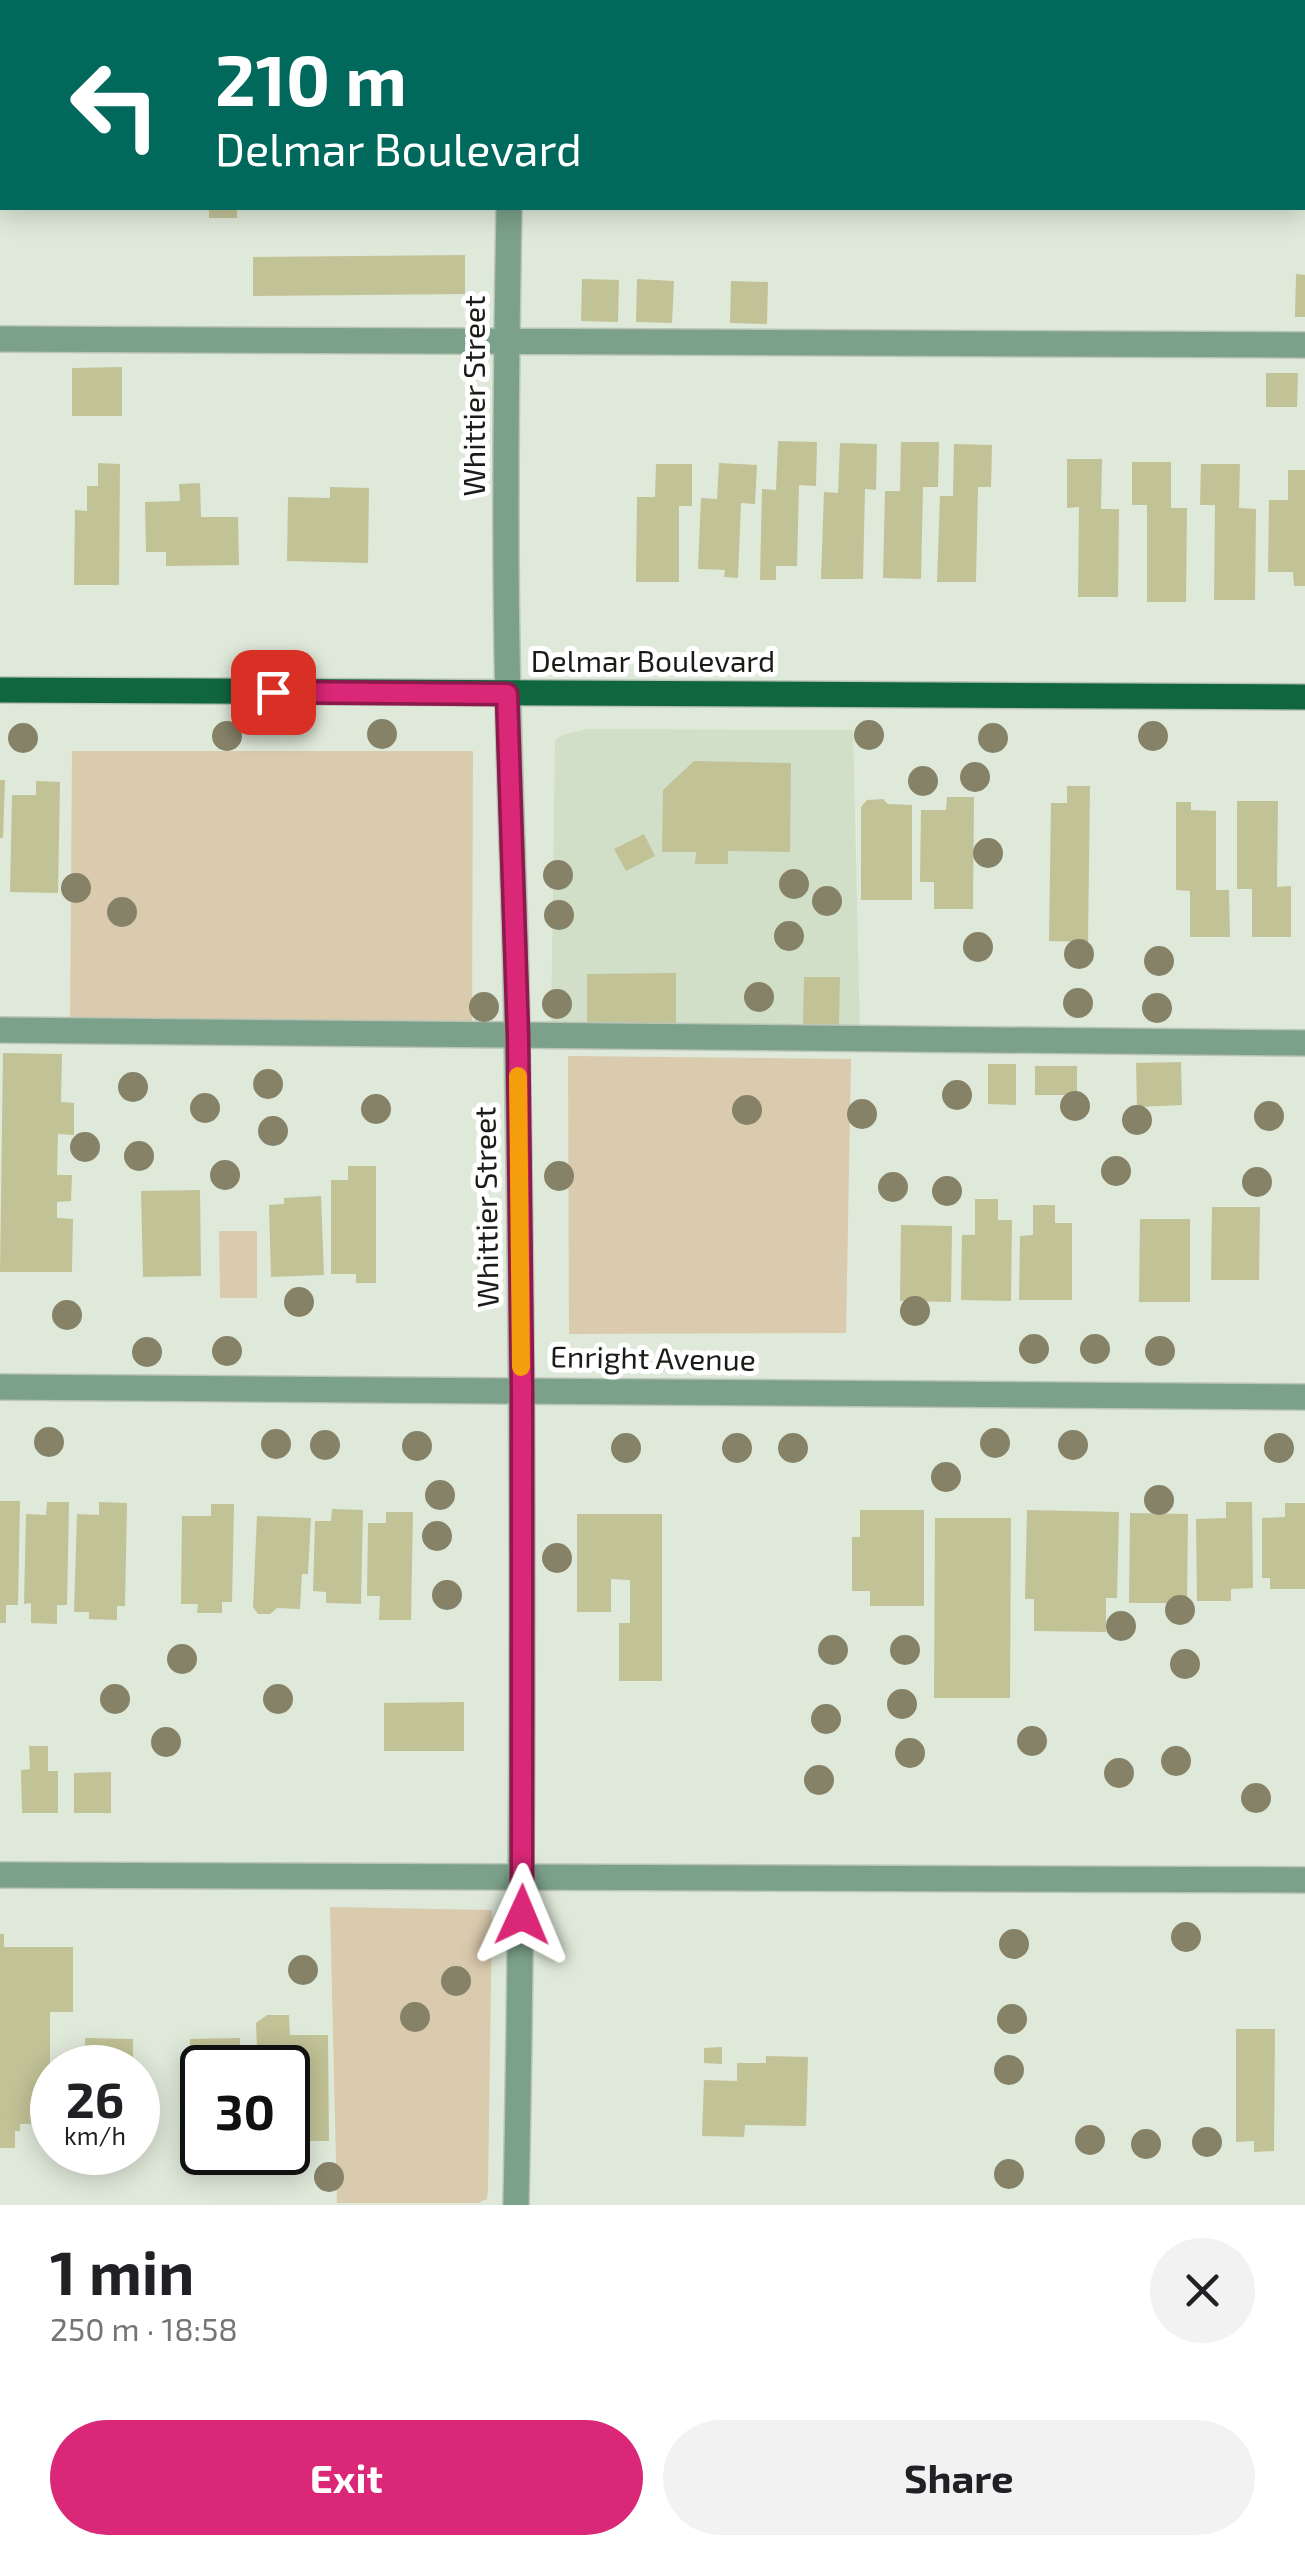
<!DOCTYPE html>
<html lang="en">
<head>
<meta charset="utf-8">
<style>
  body { margin:0; font-family:"Exo 2",sans-serif; background:#f2f2f2; color:#202124; height:100vh; display:flex; flex-direction:column; font-size:38px; white-space:nowrap }
  * { box-sizing:border-box; margin:0 }
  p { font-size:32px; color:#757577 }
  .icon { flex:none; width:55px; height:55px; fill:none; stroke:currentColor; stroke-width:2; stroke-linecap:round; stroke-linejoin:round }
  .map { position:relative; height:2205px; overflow:hidden }
  .side { display:flex; flex-direction:column; background:#fff; flex:1 }
  .side>* { flex:none }
  .hud { position:absolute; left:0px; top:0px; width:1305px; height:210px; box-shadow:0 5px 25px #0003; background:#00695c; color:#fff; overflow:hidden }
  .speed { position:absolute; left:30px; top:2045px; display:flex; gap:20px; font-size:50px; font-weight:700; text-align:center }
  .speed>* { display:grid; place-content:center; width:130px; height:130px; border-radius:50%; background:#fff; box-shadow:0 5px 25px #0003; line-height:1 }
  .speed small { font-size:25px; font-weight:400 }
  .speed .limit { border:5px solid #111; border-radius:15px; background:#fff; color:#111 }
  .pin { position:absolute; display:grid; place-items:center; width:85px; height:85px; color:#fff; margin:-42px; border-radius:20px; box-shadow:0 5px 15px #0006 }
  .me { position:absolute; width:110px; margin:-55px; rotate:1deg; stroke-linejoin:round; filter:drop-shadow(0 0 8px #0008) }
  .turn { display:flex; align-items:center; gap:35px; height:210px; padding:0 50px; font-size:45px }
  .turn .icon { width:130px; height:130px; stroke-width:2.5 }
  .turn b { display:block; font-size:70px; line-height:85px }
  .round { display:grid; place-items:center; flex:none; width:105px; height:105px; border-radius:52px; background:#f2f2f2 }
  .headline { display:flex; align-items:center; justify-content:space-between; height:170px; padding:0 50px }
  h1 { font-size:60px; font-weight:700; line-height:75px }
  .cta { display:flex; gap:20px; margin-top:auto; padding:20px 50px }
  .cta a { flex:1; height:115px; border-radius:60px; background:#db2777; color:#fff; font-size:40px; font-weight:700; line-height:115px; text-align:center }
  .cta a+a { background:#f2f2f2; color:#202124 }
  .map>svg:first-child { display:block }
  .built { fill:#d1dfc8 }
  .green { fill:#dacaae }
  .building { fill:#c2c297 }
  .lines { fill:none; stroke-linecap:round; stroke-linejoin:round }
  .minor-casing { stroke:#bbc4b6; stroke-width:28 }
  .major-casing { stroke:#bbc4b6; stroke-width:28 }
  .path { stroke:#9ea699; stroke-width:6; stroke-dasharray:5 5; stroke-linecap:butt }
  .minor { stroke:#7ba18a; stroke-width:25 }
  .major { stroke:#10663f; stroke-width:25 }
  .tree { fill:#868268 }
  .route-casing { stroke:#8e194d; stroke-width:25 }
  .route { stroke:#db2777; stroke-width:18 }
  .slow { stroke:#f59e0b; stroke-width:18 }
  .labels { text-anchor:middle; stroke-width:10; stroke-linejoin:round; paint-order:stroke }
  .street-label { font-size:30px; fill:#191c17; stroke:#fff }
</style>
</head>
<body>
<div class="map">
<svg width="1305" height="2205" viewBox="0 0 1305 2205">
  <rect width="100%" height="100%" fill="#dfe9d9"/>
  <path class="built" d="M 587,729 L 853,730 L 860,1032 L 551,1028 L 555,740 L 562,735 Z"/>
  <path class="green" d="M 72,751 L 473,751 L 472,1029 L 70,1027 Z
    M 568,1056 L 851,1059 L 846,1333 L 569,1334 Z
    M 219,1231 L 257,1231 L 257,1298 L 220,1298 Z
    M 330,1907 L 492,1910 L 488,2189 L 487,2199 L 478,2203 L 337,2203 Z"/>
  <path class="building" d="M 209,208 L 237,208 L 237,218 L 209,218 Z
    M 465,255 L 465,294 L 253,296 L 253,257 Z
    M 1296,274 L 1305,275 L 1305,317 L 1295,317 Z
    M 582,279 L 619,280 L 618,322 L 581,321 Z
    M 637,279 L 674,281 L 672,323 L 636,322 Z
    M 731,281 L 768,282 L 767,324 L 730,323 Z
    M 122,367 L 122,416 L 72,416 L 72,368 Z
    M 1266,373 L 1298,373 L 1297,407 L 1266,407 Z
    M 778,441 L 817,442 L 816,486 L 799,485 L 797,566 L 776,566 L 776,580 L 760,580 L 762,489 L 776,490 Z
    M 901,442 L 939,442 L 938,487 L 923,487 L 921,579 L 883,578 L 885,491 L 900,491 Z
    M 840,443 L 877,444 L 876,490 L 865,489 L 863,579 L 821,579 L 824,492 L 838,493 Z
    M 954,444 L 992,445 L 991,487 L 978,487 L 976,582 L 937,582 L 940,496 L 953,496 Z
    M 1067,459 L 1102,459 L 1101,509 L 1119,509 L 1118,597 L 1078,597 L 1079,507 L 1067,508 Z
    M 1132,462 L 1171,462 L 1171,508 L 1187,508 L 1186,602 L 1147,602 L 1147,505 L 1132,505 Z
    M 98,463 L 120,464 L 119,585 L 74,585 L 75,510 L 87,511 L 87,486 L 98,486 Z
    M 719,463 L 757,465 L 755,504 L 741,503 L 738,578 L 724,577 L 725,570 L 698,569 L 701,498 L 717,499 Z
    M 656,464 L 692,464 L 692,506 L 679,506 L 679,582 L 636,582 L 637,497 L 655,497 Z
    M 1201,464 L 1240,464 L 1239,508 L 1256,509 L 1255,600 L 1214,600 L 1215,505 L 1200,505 Z
    M 1288,470 L 1305,470 L 1305,586 L 1294,586 L 1293,572 L 1268,572 L 1269,500 L 1288,500 Z
    M 200,483 L 201,517 L 238,517 L 239,565 L 166,566 L 166,552 L 146,552 L 145,502 L 180,501 L 179,484 Z
    M 330,487 L 369,488 L 368,563 L 287,561 L 288,497 L 330,498 Z
    M 694,761 L 791,763 L 790,852 L 728,851 L 728,864 L 695,864 L 696,852 L 662,852 L 663,790 Z
    M 0,780 L 5,780 L 3,838 L 0,838 Z
    M 36,781 L 60,782 L 58,893 L 10,892 L 12,795 L 36,795 Z
    M 1067,786 L 1090,786 L 1088,942 L 1049,941 L 1051,803 L 1067,803 Z
    M 947,797 L 974,797 L 973,909 L 934,909 L 934,882 L 920,882 L 921,810 L 946,810 Z
    M 883,799 L 888,804 L 912,805 L 912,900 L 861,900 L 861,807 L 867,800 Z
    M 1237,801 L 1278,801 L 1277,887 L 1291,886 L 1291,937 L 1252,937 L 1252,889 L 1237,889 Z
    M 1176,802 L 1191,802 L 1191,810 L 1216,811 L 1216,890 L 1229,890 L 1230,937 L 1190,937 L 1190,891 L 1176,890 Z
    M 644,834 L 655,856 L 626,871 L 614,849 Z
    M 676,973 L 676,1029 L 587,1030 L 587,974 Z
    M 804,977 L 840,977 L 839,1025 L 803,1024 Z
    M 3,1053 L 62,1054 L 61,1102 L 74,1103 L 74,1135 L 58,1134 L 57,1175 L 72,1175 L 71,1201 L 57,1202 L 57,1218 L 73,1219 L 72,1272 L 0,1272 Z
    M 1181,1062 L 1182,1105 L 1137,1107 L 1136,1063 Z
    M 988,1064 L 1016,1064 L 1016,1105 L 988,1104 Z
    M 1035,1066 L 1077,1066 L 1077,1095 L 1035,1095 Z
    M 348,1166 L 376,1166 L 376,1283 L 356,1283 L 356,1274 L 331,1274 L 331,1180 L 348,1180 Z
    M 200,1190 L 201,1276 L 143,1277 L 141,1191 Z
    M 321,1196 L 324,1275 L 271,1277 L 269,1205 L 284,1204 L 284,1198 Z
    M 975,1199 L 998,1199 L 998,1220 L 1012,1220 L 1011,1301 L 961,1300 L 962,1235 L 975,1235 Z
    M 1033,1205 L 1055,1205 L 1055,1223 L 1072,1223 L 1072,1300 L 1019,1300 L 1020,1236 L 1033,1235 Z
    M 1212,1207 L 1260,1207 L 1259,1280 L 1211,1280 Z
    M 1140,1219 L 1190,1219 L 1190,1302 L 1139,1302 Z
    M 901,1225 L 952,1226 L 951,1302 L 900,1301 Z
    M 0,1501 L 20,1501 L 18,1605 L 6,1605 L 6,1623 L 0,1623 Z
    M 47,1502 L 69,1502 L 67,1605 L 57,1605 L 57,1624 L 31,1623 L 31,1603 L 24,1604 L 26,1514 L 46,1515 Z
    M 99,1502 L 127,1503 L 125,1606 L 117,1606 L 117,1620 L 89,1619 L 89,1612 L 74,1612 L 77,1514 L 99,1515 Z
    M 1226,1502 L 1252,1502 L 1253,1588 L 1231,1589 L 1231,1601 L 1197,1601 L 1196,1519 L 1226,1518 Z
    M 1285,1503 L 1305,1503 L 1305,1589 L 1270,1589 L 1270,1578 L 1262,1578 L 1262,1518 L 1285,1517 Z
    M 211,1504 L 234,1504 L 232,1602 L 222,1602 L 222,1613 L 197,1613 L 198,1604 L 181,1604 L 182,1516 L 211,1516 Z
    M 332,1509 L 363,1510 L 361,1604 L 326,1603 L 326,1592 L 313,1591 L 315,1521 L 331,1521 Z
    M 860,1510 L 924,1510 L 924,1606 L 870,1606 L 870,1591 L 852,1591 L 852,1537 L 860,1537 Z
    M 1027,1510 L 1119,1512 L 1117,1598 L 1106,1598 L 1106,1632 L 1034,1631 L 1034,1599 L 1025,1599 Z
    M 386,1512 L 413,1512 L 411,1620 L 379,1620 L 380,1596 L 367,1596 L 368,1523 L 386,1523 Z
    M 1130,1513 L 1188,1514 L 1187,1603 L 1129,1603 Z
    M 577,1514 L 662,1514 L 662,1681 L 619,1681 L 619,1623 L 630,1623 L 630,1580 L 611,1579 L 611,1612 L 577,1612 Z
    M 257,1516 L 311,1518 L 308,1574 L 302,1574 L 300,1609 L 277,1608 L 270,1614 L 258,1614 L 253,1607 Z
    M 935,1518 L 1011,1518 L 1010,1698 L 934,1698 Z
    M 464,1702 L 464,1751 L 384,1751 L 384,1703 Z
    M 29,1746 L 48,1746 L 48,1771 L 58,1771 L 58,1813 L 22,1813 L 21,1770 L 30,1769 Z
    M 111,1772 L 111,1813 L 74,1813 L 74,1773 Z
    M 0,1934 L 4,1934 L 4,1947 L 73,1947 L 73,2012 L 50,2012 L 50,2102 L 39,2102 L 39,2124 L 20,2124 L 20,2131 L 15,2131 L 15,2148 L 0,2148 Z
    M 267,2015 L 289,2015 L 290,2035 L 328,2035 L 329,2141 L 288,2141 L 288,2068 L 267,2068 L 267,2047 L 257,2047 L 256,2023 Z
    M 1236,2029 L 1275,2029 L 1274,2151 L 1254,2152 L 1254,2141 L 1236,2142 Z
    M 85,2038 L 133,2039 L 133,2068 L 85,2068 Z
    M 240,2038 L 240,2068 L 202,2068 L 202,2135 L 191,2135 L 190,2105 L 182,2099 L 182,2086 L 190,2080 L 190,2039 Z
    M 722,2047 L 722,2064 L 704,2063 L 704,2048 Z
    M 766,2056 L 808,2057 L 806,2126 L 745,2125 L 744,2137 L 702,2136 L 704,2080 L 737,2081 L 737,2063 L 766,2063 Z"/>
  <g class="lines">
    <defs>
      <path id="minor" d="M 511,0 L 511,2
        M 509,208 C 506,371 504,536 508,699 C 510,813 516,927 517,1041 C 524,1429 524,1817 516,2205
        M 0,339 L 1305,345
        M 0,1030 L 1305,1043
        M 0,1387 L 1305,1397
        M 0,1875 L 1305,1880"/>
      <path id="major" d="M 0,690 L 1305,697"/>
    </defs>
    <use href="#minor" class="minor-casing"/>
    <use href="#major" class="major-casing"/>
    <path class="path" d="M 47,0 L 47,2
      M 141,0 L 141,2"/>
    <use href="#minor" class="minor"/>
    <use href="#major" class="major"/>
  </g>
  <g class="tree">
    <circle cx="382" cy="734" r="15"/>
    <circle cx="869" cy="735" r="15"/>
    <circle cx="227" cy="736" r="15"/>
    <circle cx="1153" cy="736" r="15"/>
    <circle cx="23" cy="738" r="15"/>
    <circle cx="993" cy="738" r="15"/>
    <circle cx="975" cy="777" r="15"/>
    <circle cx="923" cy="781" r="15"/>
    <circle cx="988" cy="853" r="15"/>
    <circle cx="558" cy="875" r="15"/>
    <circle cx="794" cy="884" r="15"/>
    <circle cx="76" cy="888" r="15"/>
    <circle cx="827" cy="901" r="15"/>
    <circle cx="122" cy="912" r="15"/>
    <circle cx="559" cy="915" r="15"/>
    <circle cx="789" cy="936" r="15"/>
    <circle cx="978" cy="947" r="15"/>
    <circle cx="1079" cy="954" r="15"/>
    <circle cx="1159" cy="961" r="15"/>
    <circle cx="759" cy="997" r="15"/>
    <circle cx="1078" cy="1003" r="15"/>
    <circle cx="557" cy="1004" r="15"/>
    <circle cx="484" cy="1007" r="15"/>
    <circle cx="1157" cy="1008" r="15"/>
    <circle cx="268" cy="1084" r="15"/>
    <circle cx="133" cy="1087" r="15"/>
    <circle cx="957" cy="1095" r="15"/>
    <circle cx="1075" cy="1106" r="15"/>
    <circle cx="205" cy="1108" r="15"/>
    <circle cx="376" cy="1109" r="15"/>
    <circle cx="747" cy="1110" r="15"/>
    <circle cx="862" cy="1114" r="15"/>
    <circle cx="1269" cy="1116" r="15"/>
    <circle cx="1137" cy="1120" r="15"/>
    <circle cx="273" cy="1131" r="15"/>
    <circle cx="85" cy="1147" r="15"/>
    <circle cx="139" cy="1156" r="15"/>
    <circle cx="1116" cy="1171" r="15"/>
    <circle cx="225" cy="1175" r="15"/>
    <circle cx="559" cy="1176" r="15"/>
    <circle cx="1257" cy="1182" r="15"/>
    <circle cx="893" cy="1187" r="15"/>
    <circle cx="947" cy="1191" r="15"/>
    <circle cx="299" cy="1302" r="15"/>
    <circle cx="915" cy="1311" r="15"/>
    <circle cx="67" cy="1315" r="15"/>
    <circle cx="1034" cy="1349" r="15"/>
    <circle cx="1095" cy="1349" r="15"/>
    <circle cx="227" cy="1351" r="15"/>
    <circle cx="1160" cy="1351" r="15"/>
    <circle cx="147" cy="1352" r="15"/>
    <circle cx="49" cy="1442" r="15"/>
    <circle cx="995" cy="1443" r="15"/>
    <circle cx="276" cy="1444" r="15"/>
    <circle cx="325" cy="1445" r="15"/>
    <circle cx="1073" cy="1445" r="15"/>
    <circle cx="417" cy="1446" r="15"/>
    <circle cx="626" cy="1448" r="15"/>
    <circle cx="737" cy="1448" r="15"/>
    <circle cx="793" cy="1448" r="15"/>
    <circle cx="1279" cy="1448" r="15"/>
    <circle cx="946" cy="1477" r="15"/>
    <circle cx="440" cy="1495" r="15"/>
    <circle cx="1159" cy="1500" r="15"/>
    <circle cx="437" cy="1536" r="15"/>
    <circle cx="557" cy="1558" r="15"/>
    <circle cx="447" cy="1595" r="15"/>
    <circle cx="1180" cy="1610" r="15"/>
    <circle cx="1121" cy="1626" r="15"/>
    <circle cx="833" cy="1650" r="15"/>
    <circle cx="905" cy="1650" r="15"/>
    <circle cx="182" cy="1659" r="15"/>
    <circle cx="1185" cy="1664" r="15"/>
    <circle cx="115" cy="1699" r="15"/>
    <circle cx="278" cy="1699" r="15"/>
    <circle cx="902" cy="1704" r="15"/>
    <circle cx="826" cy="1719" r="15"/>
    <circle cx="1032" cy="1741" r="15"/>
    <circle cx="166" cy="1742" r="15"/>
    <circle cx="910" cy="1753" r="15"/>
    <circle cx="1176" cy="1761" r="15"/>
    <circle cx="1119" cy="1773" r="15"/>
    <circle cx="819" cy="1780" r="15"/>
    <circle cx="1256" cy="1798" r="15"/>
    <circle cx="1186" cy="1937" r="15"/>
    <circle cx="1014" cy="1944" r="15"/>
    <circle cx="303" cy="1970" r="15"/>
    <circle cx="456" cy="1981" r="15"/>
    <circle cx="415" cy="2017" r="15"/>
    <circle cx="1012" cy="2019" r="15"/>
    <circle cx="1009" cy="2070" r="15"/>
    <circle cx="1090" cy="2140" r="15"/>
    <circle cx="1207" cy="2142" r="15"/>
    <circle cx="1146" cy="2144" r="15"/>
    <circle cx="1009" cy="2174" r="15"/>
    <circle cx="329" cy="2177" r="15"/>
  </g>
  <g class="lines">
    <defs>
      <path id="route" d="M 273,692 L 507,694 L 518,1036 L 522,1390 L 522,1915"/>
    </defs>
    <use href="#route" class="route-casing"/>
    <use href="#route" class="route"/>
    <path class="slow" d="M 518,1076 L 521,1367"/>
  </g>
  <g class="labels">
    <g class="street-label">
      <text transform="translate(475 396) rotate(-90)" y="10">Whittier Street</text>
      <text x="653" y="672">Delmar Boulevard</text>
      <text transform="translate(487 1207) rotate(-91)" y="10">Whittier Street</text>
      <text transform="translate(653 1359) rotate(1)" y="10">Enright Avenue</text>
    </g>
  </g>
</svg>
<div class="speed"><div>26<small>km/h</small></div><div class="limit">30</div></div>
<div class="pin" style="left:273px;top:692px;background:#d93025"><svg class="icon" aria-label="arrive" viewBox="0 0 24 24"><path d="M6 21V4h12l-3 4 3 4H6"/></svg></div>
<svg class="me" style="left:522px;top:1915px" viewBox="-20 -20 40 40"><path d="M0-17L14 15 0 8-14 15z" fill="#db2777" stroke="#fff" stroke-width="4"/></svg>
<div class="hud">
<div class="turn"><svg class="icon" aria-label="left" viewBox="0 0 24 24"><path d="M17 20v-9H6M10 6l-5 5 5 5"/></svg><div><b>210 m</b>Delmar Boulevard</div></div>
</div>
</div>
<section class="side">
<div class="headline"><div><h1>1 min</h1><p>250 m · 18:58</p></div><a class="round"><svg class="icon" aria-label="close" viewBox="0 0 24 24"><path d="M6 6l12 12M18 6L6 18"/></svg></a></div>
<div class="cta"><a>Exit</a><a>Share</a></div>
</section>
</body>
</html>
